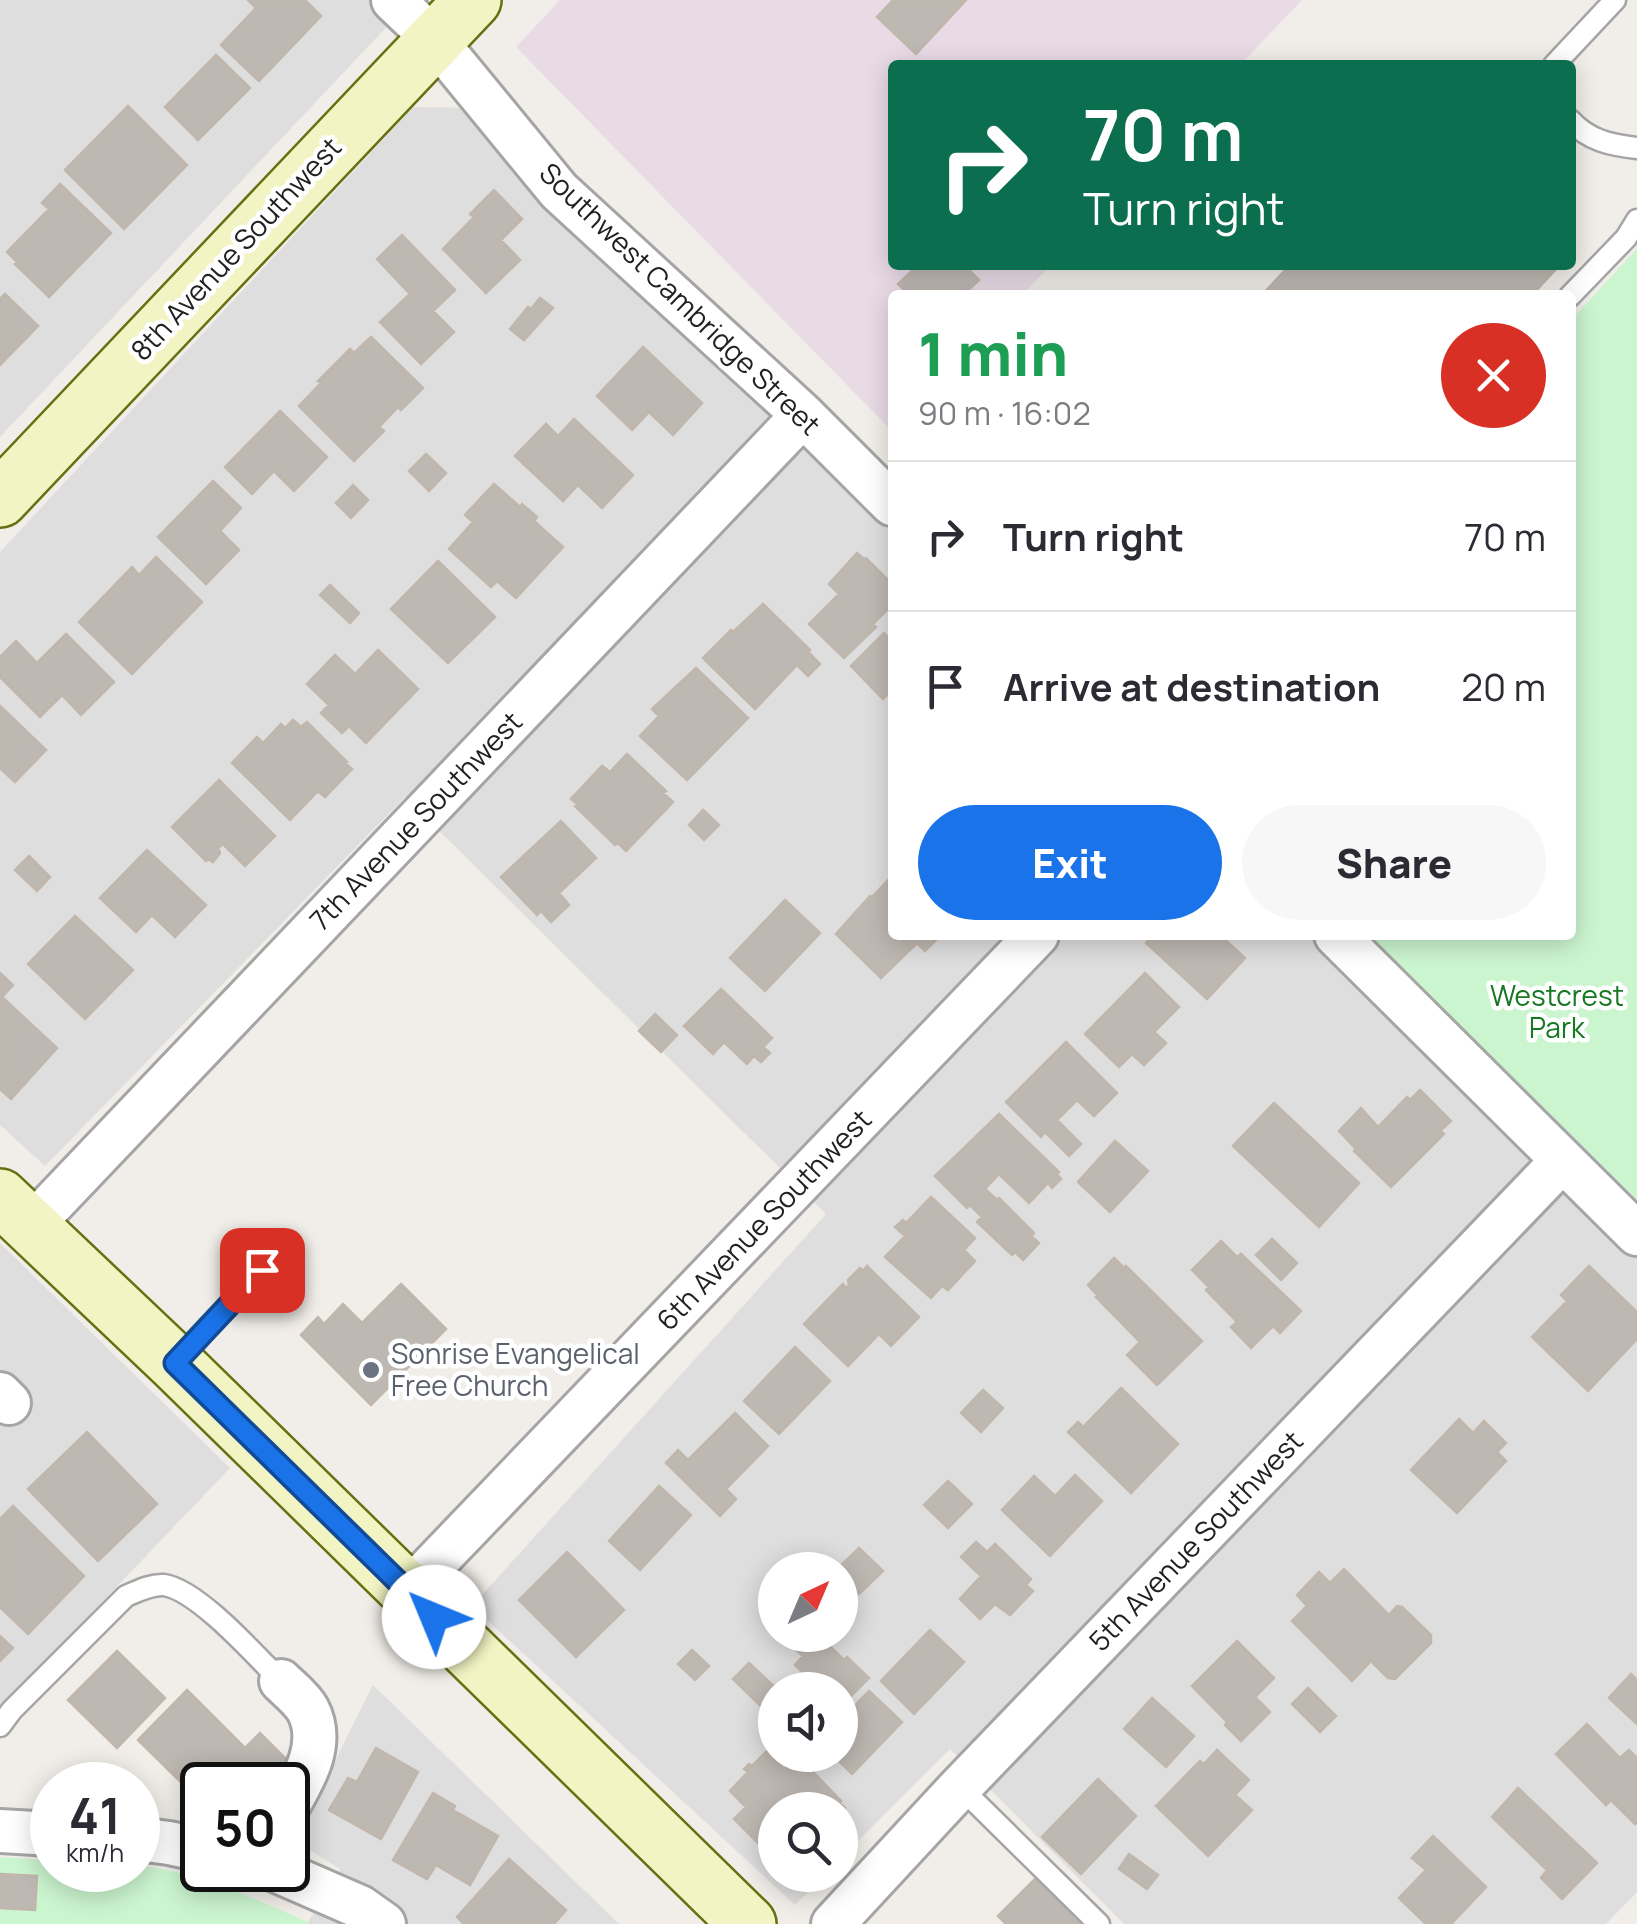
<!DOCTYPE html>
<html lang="en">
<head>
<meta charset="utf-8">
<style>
  body { margin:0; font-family:Manrope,sans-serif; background:#f7f7f7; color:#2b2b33; height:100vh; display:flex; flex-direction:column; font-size:38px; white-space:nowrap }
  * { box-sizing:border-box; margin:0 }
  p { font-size:32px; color:#7c7c81 }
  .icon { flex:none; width:55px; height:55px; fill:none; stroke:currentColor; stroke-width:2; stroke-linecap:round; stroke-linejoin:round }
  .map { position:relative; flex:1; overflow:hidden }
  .panel { position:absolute; left:888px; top:290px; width:688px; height:650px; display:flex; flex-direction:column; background:#fff; border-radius:10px; box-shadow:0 5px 25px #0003 }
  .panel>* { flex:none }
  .hud { position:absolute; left:888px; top:60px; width:688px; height:210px; border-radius:10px; box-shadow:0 5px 25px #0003; background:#0b6e4f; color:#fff; overflow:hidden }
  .needle { width:65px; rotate:44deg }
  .buttons { position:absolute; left:758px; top:1552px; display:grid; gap:20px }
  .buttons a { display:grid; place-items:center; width:100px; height:100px; border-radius:50%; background:#fff; box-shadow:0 5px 25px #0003; font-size:50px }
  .speed { position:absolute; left:30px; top:1762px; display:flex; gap:20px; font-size:50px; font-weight:700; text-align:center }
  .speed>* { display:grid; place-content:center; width:130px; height:130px; border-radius:50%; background:#fff; box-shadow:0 5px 25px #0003; line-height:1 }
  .speed small { font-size:25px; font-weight:400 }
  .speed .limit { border:5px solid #111; border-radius:15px; background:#fff; color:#111 }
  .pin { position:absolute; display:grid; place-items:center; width:85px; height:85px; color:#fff; margin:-42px; border-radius:20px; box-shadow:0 5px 15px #0006 }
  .me { position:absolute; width:110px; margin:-55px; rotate:315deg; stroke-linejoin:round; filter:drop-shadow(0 0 8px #0008) }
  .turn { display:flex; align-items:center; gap:35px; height:210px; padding:0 30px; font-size:45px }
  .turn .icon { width:130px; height:130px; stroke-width:2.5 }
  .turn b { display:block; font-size:70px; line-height:85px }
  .round { display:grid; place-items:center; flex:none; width:105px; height:105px; border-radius:52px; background:#f7f7f7 }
  .summary { display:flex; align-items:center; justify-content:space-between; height:170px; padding:0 30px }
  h1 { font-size:60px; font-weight:800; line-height:75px; color:#1e9e55 }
  .primary-button { display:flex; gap:20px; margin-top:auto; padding:20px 30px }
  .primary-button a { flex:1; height:115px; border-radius:60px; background:#1a73e8; color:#fff; font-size:40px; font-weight:800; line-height:115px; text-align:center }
  .primary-button a+a { background:#f7f7f7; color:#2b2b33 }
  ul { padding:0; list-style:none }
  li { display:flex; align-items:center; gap:30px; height:150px; padding:0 30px; border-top:2px solid #e1e1e2 }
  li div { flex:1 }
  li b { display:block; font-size:38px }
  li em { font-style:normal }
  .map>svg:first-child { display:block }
  .residential { fill:#dfdede; fill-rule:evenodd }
  .industrial { fill:#e9dbe6 }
  .park { fill:#cbf5cf }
  .building { fill:#beb8b2; stroke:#c1b6ac; stroke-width:2.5 }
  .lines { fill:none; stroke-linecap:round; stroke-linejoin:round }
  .lane-casing { stroke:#a5a5a5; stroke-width:25 }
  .street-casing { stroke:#a5a5a5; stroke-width:48 }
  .secondary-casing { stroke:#657110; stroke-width:60 }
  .lane { stroke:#fff; stroke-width:20 }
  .street { stroke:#fff; stroke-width:42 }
  .secondary { stroke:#f2f4c3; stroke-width:55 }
  .route-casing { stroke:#114b97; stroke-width:25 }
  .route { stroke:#1a73e8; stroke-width:18 }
  .worship-dot { fill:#6b7280; stroke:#fff; stroke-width:4 }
  .labels { text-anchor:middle; stroke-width:9; stroke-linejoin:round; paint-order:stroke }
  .street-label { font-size:28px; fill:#212121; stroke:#fff }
  .park-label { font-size:28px; fill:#167820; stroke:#fff }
  .worship-label { font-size:28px; fill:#5b616d; stroke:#fff; text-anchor:start }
</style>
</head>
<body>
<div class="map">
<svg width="1637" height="1924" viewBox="0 0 1637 1924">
  <rect width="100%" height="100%" fill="#f1eee9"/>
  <path class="residential" d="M 0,0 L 412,0 L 0,437 Z
    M 413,107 L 471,108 L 892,521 L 892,935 L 1315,935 L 1637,1250 L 1637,1892 L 1606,1924 L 1124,1924 L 950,1749 L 840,1859 L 840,1810 L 775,1810 L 775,1875 L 825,1875 L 795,1905 L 472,1606 L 826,1214 L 405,797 L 45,1166 L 0,1125 L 0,552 ZM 775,1570 L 840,1570 L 840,1635 L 775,1635 ZM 775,1690 L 840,1690 L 840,1755 L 775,1755 Z
    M 0,1243 L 230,1468 L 0,1709 Z
    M 373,1685 L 619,1924 L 307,1924 L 340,1869 L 295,1841 Z"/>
  <path class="industrial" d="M 560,0 L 1302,0 L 1240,65 L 892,65 L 892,265 L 1051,265 L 1022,295 L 892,295 L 892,431 L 516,47 Z"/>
  <path class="park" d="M 1637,249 L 1637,1200 L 1369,935 L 1570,935 L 1570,321 Z
    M 0,1857 L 52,1861 L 52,1870 L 138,1870 L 138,1866 C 197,1870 254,1899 308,1922 L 307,1924 L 0,1924 Z"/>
  <path class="building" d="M 248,0 L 305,0 L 321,16 L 259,81 L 221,45 L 256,8 Z
    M 893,0 L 966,0 L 916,54 L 877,17 Z
    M 216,55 L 250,88 L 198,140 L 165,107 Z
    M 128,106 L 187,165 L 124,229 L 65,170 Z
    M 60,184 L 111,233 L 49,297 L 15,264 L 17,262 L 7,252 L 49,209 L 42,203 Z
    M 494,190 L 522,219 L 501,240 L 520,260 L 486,293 L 443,249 L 474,217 L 470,214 Z
    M 402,235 L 455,290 L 433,311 L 454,332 L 421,364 L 380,322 L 410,294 L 377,259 Z
    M 918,265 L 964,265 L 979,280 L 963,295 L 909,295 L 898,284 Z
    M 1290,265 L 1553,265 L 1557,268 L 1532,295 L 1262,295 Z
    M 5,294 L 38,326 L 0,365 L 0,299 Z
    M 540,298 L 553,308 L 524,340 L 510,329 L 528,307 L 531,309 Z
    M 371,337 L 423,388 L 401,410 L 398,407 L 379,427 L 384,431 L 354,461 L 299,406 L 321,383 L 318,381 L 350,349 L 354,353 Z
    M 643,347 L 702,403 L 673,435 L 649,412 L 632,430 L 597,396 Z
    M 280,411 L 327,457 L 294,491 L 274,471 L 252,494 L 225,467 Z
    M 574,419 L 633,475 L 602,508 L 578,485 L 563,501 L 515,456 L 546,424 L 558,436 Z
    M 426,454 L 446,473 L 429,491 L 409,471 Z
    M 213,481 L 241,508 L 220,531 L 239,550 L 206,584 L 158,537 Z
    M 494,484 L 520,507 L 522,504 L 537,517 L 534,521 L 563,547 L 516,598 L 497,581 L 491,587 L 449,549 L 473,522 L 465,515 Z
    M 353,485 L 368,500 L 351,518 L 336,503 Z
    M 857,553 L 865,560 L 866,558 L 892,584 L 892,605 L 873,624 L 876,627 L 844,658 L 809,624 L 839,594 L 829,584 Z
    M 156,557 L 202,602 L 132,674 L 79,622 L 132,567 L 139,575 Z
    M 438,561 L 495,617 L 448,663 L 391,609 Z
    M 330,585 L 359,613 L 350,623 L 320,595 Z
    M 763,604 L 810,650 L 808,652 L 820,664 L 808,676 L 797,665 L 755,709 L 703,658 L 731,630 L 733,632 Z
    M 884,633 L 892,642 L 892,690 L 883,699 L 851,666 Z
    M 66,634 L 114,682 L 81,715 L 62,695 L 40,717 L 0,677 L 0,657 L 16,641 L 37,663 Z
    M 378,650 L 418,689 L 366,743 L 349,726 L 342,733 L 321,713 L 329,705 L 307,684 L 335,655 L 355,674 Z
    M 696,668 L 748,718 L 687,780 L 640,736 L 659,716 L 652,709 Z
    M 0,706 L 46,750 L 15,782 L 0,768 Z
    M 293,720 L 301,727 L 307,722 L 347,762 L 345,763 L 352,769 L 325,797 L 318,791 L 290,820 L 232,763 L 257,737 L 263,743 L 281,724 L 285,728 Z
    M 627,754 L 666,791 L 663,793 L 673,802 L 626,851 L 618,843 L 615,845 L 575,806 L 577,804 L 571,799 L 602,766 L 610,772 Z
    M 219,780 L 275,836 L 245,866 L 223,844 L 218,848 L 220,853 L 213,862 L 208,859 L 206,861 L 172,827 Z
    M 703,810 L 719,825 L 704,840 L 689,825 Z
    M 561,821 L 596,858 L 559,893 L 569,905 L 551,922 L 541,911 L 537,915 L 501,877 Z
    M 147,850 L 206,905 L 175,937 L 152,915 L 136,932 L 100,898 Z
    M 29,856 L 50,877 L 37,891 L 15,870 Z
    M 892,876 L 892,935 L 941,935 L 925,951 L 917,943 L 881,978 L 836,934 L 870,896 L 872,897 Z
    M 785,900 L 820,933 L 765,991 L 730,958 Z
    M 75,916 L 133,970 L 85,1019 L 28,964 Z
    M 1153,935 L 1220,935 L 1245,958 L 1207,999 L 1146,943 Z
    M 0,973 L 13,985 L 2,997 L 57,1048 L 11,1099 L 0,1089 Z
    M 1145,973 L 1179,1007 L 1154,1032 L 1166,1043 L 1144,1065 L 1132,1054 L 1119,1067 L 1085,1034 Z
    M 721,989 L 772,1038 L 763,1047 L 770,1053 L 761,1062 L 754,1056 L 747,1064 L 724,1042 L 713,1054 L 684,1026 Z
    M 655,1014 L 677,1035 L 661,1052 L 639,1031 Z
    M 1066,1042 L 1117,1093 L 1094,1116 L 1077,1100 L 1057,1120 L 1081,1144 L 1069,1156 L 1045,1132 L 1041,1137 L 1006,1102 Z
    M 1420,1090 L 1451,1121 L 1440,1131 L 1444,1134 L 1391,1187 L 1354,1151 L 1356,1149 L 1339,1131 L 1361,1108 L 1378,1127 L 1407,1097 L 1410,1100 Z
    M 1274,1103 L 1359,1183 L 1319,1227 L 1233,1146 Z
    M 999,1114 L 1059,1172 L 1057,1174 L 1061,1179 L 1052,1188 L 1048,1183 L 1029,1203 L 999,1174 L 985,1189 L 997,1200 L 999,1198 L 1034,1233 L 1031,1236 L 1039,1243 L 1023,1260 L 1015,1252 L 1012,1255 L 977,1222 L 982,1217 L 970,1205 L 967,1208 L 935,1176 Z
    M 1115,1141 L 1148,1171 L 1110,1212 L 1078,1182 Z
    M 931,1197 L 975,1238 L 964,1250 L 975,1261 L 948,1290 L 942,1286 L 931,1298 L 885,1257 L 905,1236 L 895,1227 L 903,1220 L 906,1223 Z
    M 1272,1239 L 1297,1263 L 1281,1280 L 1256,1255 Z
    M 1221,1241 L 1237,1257 L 1241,1254 L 1301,1311 L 1280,1333 L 1273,1326 L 1251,1348 L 1231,1327 L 1237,1322 L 1206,1290 L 1209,1287 L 1192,1270 Z
    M 1114,1258 L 1124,1268 L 1126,1266 L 1202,1341 L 1157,1385 L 1127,1355 L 1140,1342 L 1096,1297 L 1098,1296 L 1088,1285 Z
    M 867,1266 L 919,1317 L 891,1346 L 879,1334 L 848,1366 L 804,1324 L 843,1284 L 846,1288 L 849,1285 L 848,1280 L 860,1268 L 863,1271 Z
    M 1589,1266 L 1637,1312 L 1637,1339 L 1588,1391 L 1532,1337 L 1567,1301 L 1561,1295 Z
    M 401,1284 L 446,1329 L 371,1405 L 301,1335 L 318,1317 L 324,1324 L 343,1304 L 362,1323 Z
    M 795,1347 L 830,1381 L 779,1434 L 744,1401 Z
    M 1121,1388 L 1178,1444 L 1131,1493 L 1068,1432 L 1078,1422 L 1083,1427 Z
    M 983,1390 L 1003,1408 L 981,1432 L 961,1413 Z
    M 735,1413 L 768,1446 L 726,1489 L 736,1499 L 720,1516 L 666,1463 L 678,1450 L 688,1460 Z
    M 1459,1419 L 1473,1433 L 1484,1421 L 1506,1443 L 1497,1452 L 1506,1461 L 1457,1513 L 1411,1470 Z
    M 87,1432 L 157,1504 L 98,1561 L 28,1489 Z
    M 1075,1475 L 1102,1501 L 1050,1556 L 1002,1510 L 1034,1476 L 1055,1496 Z
    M 948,1481 L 972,1504 L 948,1528 L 924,1505 Z
    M 659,1486 L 691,1515 L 640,1570 L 609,1541 Z
    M 13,1506 L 84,1576 L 28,1634 L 0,1607 L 0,1519 Z
    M 976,1542 L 987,1552 L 995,1544 L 1031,1579 L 1026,1585 L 1033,1591 L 1010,1615 L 995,1604 L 980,1619 L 960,1599 L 981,1576 L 961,1557 Z
    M 859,1548 L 883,1571 L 859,1594 L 840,1574 L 840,1570 L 836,1570 Z
    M 567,1552 L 624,1610 L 576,1657 L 519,1600 Z
    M 1344,1569 L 1389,1615 L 1397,1606 L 1402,1607 L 1431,1635 L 1431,1643 L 1395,1679 L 1388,1678 L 1371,1661 L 1352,1681 L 1292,1621 L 1307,1606 L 1297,1595 L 1319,1572 L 1330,1583 Z
    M 930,1630 L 964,1662 L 914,1714 L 881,1681 Z
    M 810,1635 L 817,1642 L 821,1638 L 844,1660 L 847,1657 L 869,1678 L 840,1707 L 840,1690 L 812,1690 L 799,1678 L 803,1673 L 795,1665 L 803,1656 L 796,1650 Z
    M 0,1636 L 13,1648 L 0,1661 Z
    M 1237,1641 L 1274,1678 L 1255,1697 L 1270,1712 L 1241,1741 L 1225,1725 L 1227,1722 L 1192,1686 Z
    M 692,1650 L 709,1666 L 695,1680 L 678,1664 Z
    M 117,1651 L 165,1698 L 117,1748 L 68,1700 Z
    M 749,1663 L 778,1690 L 775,1690 L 775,1720 L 733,1679 Z
    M 1631,1674 L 1637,1680 L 1637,1724 L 1609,1698 Z
    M 1308,1688 L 1336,1716 L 1320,1732 L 1292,1704 Z
    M 187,1690 L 245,1748 L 260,1733 L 287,1760 L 262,1785 L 202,1785 L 202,1803 L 138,1740 Z
    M 869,1691 L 902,1722 L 852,1774 L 833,1755 L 840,1755 L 840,1721 Z
    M 1152,1698 L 1194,1736 L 1166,1767 L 1124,1729 Z
    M 1587,1724 L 1620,1758 L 1629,1750 L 1637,1758 L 1637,1822 L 1635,1824 L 1611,1800 L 1606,1805 L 1556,1754 Z
    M 376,1748 L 418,1772 L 381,1839 L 329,1810 L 348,1778 L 357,1782 Z
    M 1217,1750 L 1249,1780 L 1235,1795 L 1252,1810 L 1208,1856 L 1156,1806 L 1200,1761 L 1204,1764 Z
    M 767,1751 L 784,1769 L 786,1767 L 788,1769 L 796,1761 L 811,1775 L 813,1772 L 841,1801 L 839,1803 L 845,1808 L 840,1814 L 840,1810 L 775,1810 L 775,1860 L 734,1819 L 746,1807 L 730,1791 L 748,1772 L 744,1769 L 749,1764 L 752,1766 Z
    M 1098,1779 L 1136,1816 L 1081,1874 L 1042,1837 Z
    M 1518,1788 L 1597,1863 L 1562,1899 L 1541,1878 L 1547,1870 L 1492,1817 Z
    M 433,1793 L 455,1806 L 453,1810 L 498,1836 L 470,1885 L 436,1865 L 427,1879 L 393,1860 Z
    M 1433,1836 L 1486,1887 L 1451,1924 L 1426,1924 L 1399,1898 L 1426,1870 L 1412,1858 Z
    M 1129,1854 L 1158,1875 L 1147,1889 L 1119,1869 Z
    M 509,1859 L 566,1910 L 554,1924 L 464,1924 L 457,1917 Z
    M 0,1874 L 37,1876 L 35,1910 L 0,1908 Z
    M 1037,1877 L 1084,1924 L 1006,1924 L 998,1916 Z"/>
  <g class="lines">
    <defs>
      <path id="lane" d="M 1554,65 L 1615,0
        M 1570,120 C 1589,141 1611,145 1637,148
        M 1570,296 L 1626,238 L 1637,220
        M 176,1361 L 262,1270
        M 0,1726 L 12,1710 L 126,1596 C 138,1591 151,1584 164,1585 C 198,1590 256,1656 281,1681
        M 960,1787 L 1099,1924"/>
      <path id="street" d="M 393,0 L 435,40 L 559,191 L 803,415 L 892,504
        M 1336,935 L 1637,1234
        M 30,1227 L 803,415
        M 0,1394 L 9,1403
        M 408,1591 L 1037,935
        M 281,1681 C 290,1690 302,1699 308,1710 C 325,1743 305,1777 288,1806
        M 0,1831 L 52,1834
        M 138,1839 L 169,1843 L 202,1850
        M 275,1870 L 360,1907 L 384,1924
        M 833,1924 L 960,1787 L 1562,1161"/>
      <path id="secondary" d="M 0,499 L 473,0
        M 0,1197 L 175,1363 L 748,1924"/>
    </defs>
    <use href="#lane" class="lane-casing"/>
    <use href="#street" class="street-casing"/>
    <use href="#secondary" class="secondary-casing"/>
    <use href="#lane" class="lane"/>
    <use href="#street" class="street"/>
    <use href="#secondary" class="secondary"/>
  </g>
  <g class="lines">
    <defs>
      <path id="route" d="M 262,1270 L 175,1363 L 434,1617"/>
    </defs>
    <use href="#route" class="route-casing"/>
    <use href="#route" class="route"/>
  </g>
  <circle class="worship-dot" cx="371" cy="1370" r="10"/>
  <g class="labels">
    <g class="street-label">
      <text transform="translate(236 249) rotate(-47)" y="10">8th Avenue Southwest</text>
      <text transform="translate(680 299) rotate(44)" y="10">Southwest Cambridge Street</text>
      <text transform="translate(416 821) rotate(-46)" y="10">7th Avenue Southwest</text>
      <text transform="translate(764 1220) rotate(-46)" y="10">6th Avenue Southwest</text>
      <text transform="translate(1196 1541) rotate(-46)" y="10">5th Avenue Southwest</text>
    </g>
    <g class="park-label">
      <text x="1557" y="1006">Westcrest<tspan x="1557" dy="32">Park</tspan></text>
    </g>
    <g class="worship-label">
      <text x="391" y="1364">Sonrise Evangelical<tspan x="391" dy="32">Free Church</tspan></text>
    </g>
  </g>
</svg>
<div class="buttons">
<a><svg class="needle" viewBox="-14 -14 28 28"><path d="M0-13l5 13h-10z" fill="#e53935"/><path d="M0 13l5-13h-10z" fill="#7c7c81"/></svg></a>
<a><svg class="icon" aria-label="sound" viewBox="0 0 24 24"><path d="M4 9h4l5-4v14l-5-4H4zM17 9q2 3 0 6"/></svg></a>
<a><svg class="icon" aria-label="search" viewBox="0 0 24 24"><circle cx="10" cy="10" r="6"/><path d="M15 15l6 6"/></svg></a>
</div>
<div class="speed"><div>41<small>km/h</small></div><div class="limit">50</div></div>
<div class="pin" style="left:262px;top:1270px;background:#d93025"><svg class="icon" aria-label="arrive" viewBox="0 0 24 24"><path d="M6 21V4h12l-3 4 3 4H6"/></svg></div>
<svg class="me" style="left:434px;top:1617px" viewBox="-20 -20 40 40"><circle r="19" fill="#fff"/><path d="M0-13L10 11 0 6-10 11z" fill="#1a73e8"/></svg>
<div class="hud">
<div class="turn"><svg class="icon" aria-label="right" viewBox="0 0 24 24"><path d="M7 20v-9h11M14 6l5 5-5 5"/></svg><div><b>70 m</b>Turn right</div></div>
</div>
<section class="panel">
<div class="summary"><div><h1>1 min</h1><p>90 m · 16:02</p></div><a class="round" style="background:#d93025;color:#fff"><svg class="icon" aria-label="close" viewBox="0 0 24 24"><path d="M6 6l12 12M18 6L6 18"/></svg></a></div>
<ul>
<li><svg class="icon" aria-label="right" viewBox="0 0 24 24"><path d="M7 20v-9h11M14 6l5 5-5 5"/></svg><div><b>Turn right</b></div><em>70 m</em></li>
<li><svg class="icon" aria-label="arrive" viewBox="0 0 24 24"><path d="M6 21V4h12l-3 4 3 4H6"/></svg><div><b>Arrive at destination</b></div><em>20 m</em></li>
</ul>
<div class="primary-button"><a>Exit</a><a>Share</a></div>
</section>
</div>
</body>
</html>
